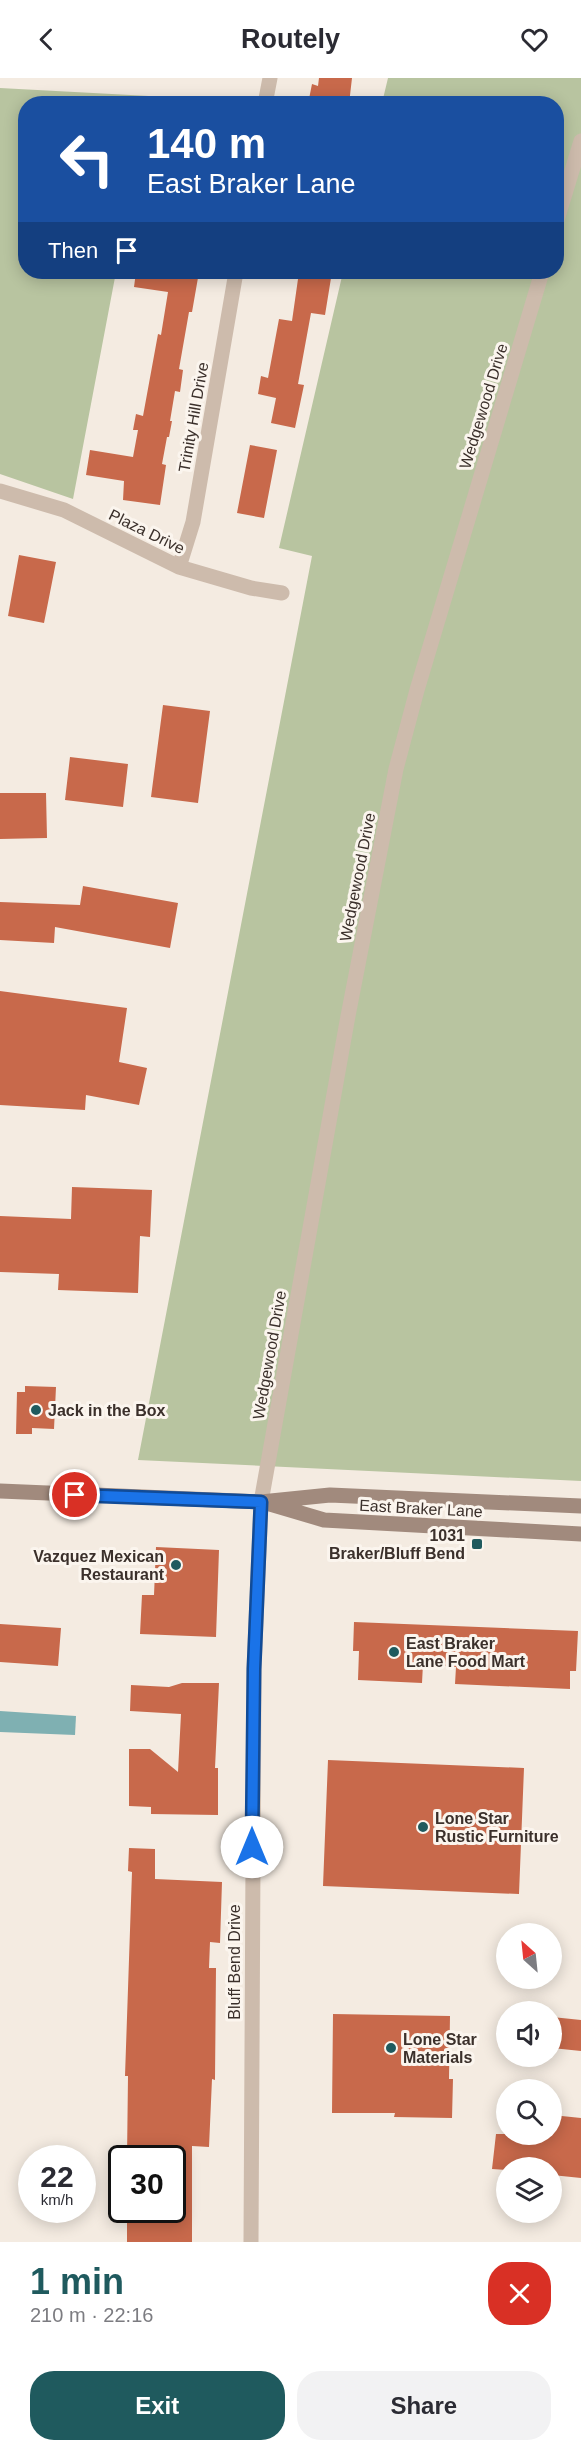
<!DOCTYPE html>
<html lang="en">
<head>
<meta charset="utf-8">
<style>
  body { margin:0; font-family:Helvetica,sans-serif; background:#f2f2f3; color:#2b2b33; height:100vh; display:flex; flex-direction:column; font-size:22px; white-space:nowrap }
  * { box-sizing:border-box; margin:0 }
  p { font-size:20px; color:#7c7c81 }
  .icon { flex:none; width:33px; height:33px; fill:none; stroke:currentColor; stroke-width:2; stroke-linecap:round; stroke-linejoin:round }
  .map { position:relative; height:2164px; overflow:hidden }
  .drawer { display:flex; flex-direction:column; background:#fff; flex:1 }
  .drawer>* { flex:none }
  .hud { position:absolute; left:18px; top:18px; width:546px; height:183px; border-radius:24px; box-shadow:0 3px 15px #0003; background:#1a4fa0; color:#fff; overflow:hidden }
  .needle { width:39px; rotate:333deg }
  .tools { position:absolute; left:496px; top:1845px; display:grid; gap:12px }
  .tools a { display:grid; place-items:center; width:66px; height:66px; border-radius:50%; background:#fff; box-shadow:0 3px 15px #0003; font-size:30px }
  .speed { position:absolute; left:18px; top:2067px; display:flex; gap:12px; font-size:30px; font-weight:700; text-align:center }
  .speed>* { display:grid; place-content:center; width:78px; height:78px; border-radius:50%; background:#fff; box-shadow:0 3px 15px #0003; line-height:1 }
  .speed small { font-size:15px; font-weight:400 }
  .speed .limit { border:3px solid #111; border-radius:9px; background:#fff; color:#111 }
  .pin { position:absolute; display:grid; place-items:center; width:51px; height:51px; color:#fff; margin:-26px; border:3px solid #fff; border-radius:50%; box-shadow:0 2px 6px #0007 }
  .me { position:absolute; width:66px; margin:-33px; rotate:0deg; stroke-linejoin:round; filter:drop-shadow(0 0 4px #0008) }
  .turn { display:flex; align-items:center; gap:21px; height:126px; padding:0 30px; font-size:27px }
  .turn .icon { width:78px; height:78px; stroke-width:2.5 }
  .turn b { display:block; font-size:42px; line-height:51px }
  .then { display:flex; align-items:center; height:57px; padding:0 30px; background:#0003; gap:12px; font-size:22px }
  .round { display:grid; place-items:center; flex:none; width:63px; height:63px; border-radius:24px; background:#f2f2f3 }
  .summary { display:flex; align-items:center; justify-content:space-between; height:102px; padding:0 30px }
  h1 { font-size:36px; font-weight:700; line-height:45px; color:#1f5a5e }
  .button { display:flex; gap:12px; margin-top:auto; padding:12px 30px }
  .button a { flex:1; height:69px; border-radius:24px; background:#1f5a5e; color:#fff; font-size:24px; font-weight:700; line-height:69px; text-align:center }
  .button a+a { background:#f2f2f3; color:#2b2b33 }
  header { display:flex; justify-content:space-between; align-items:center; height:78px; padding:0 30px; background:#fff; font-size:27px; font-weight:700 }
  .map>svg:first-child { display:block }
  .green { fill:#b8c4a0 }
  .water { fill:#7fb0b2 }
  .building { fill:#c8694b }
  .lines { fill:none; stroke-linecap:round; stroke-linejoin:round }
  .street { stroke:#cdbbac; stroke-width:15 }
  .secondary { stroke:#a18a7d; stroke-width:15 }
  .route-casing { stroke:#114b97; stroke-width:15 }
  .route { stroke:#1a73e8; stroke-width:10 }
  .poi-dot { fill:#1f5a5e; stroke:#fbf5ee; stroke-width:2 }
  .labels { text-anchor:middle; stroke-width:6; stroke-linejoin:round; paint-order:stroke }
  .street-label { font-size:16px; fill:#3b302b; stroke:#fbf5ee }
  .poi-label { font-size:16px; font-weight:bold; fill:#3b302b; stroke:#fbf5ee; text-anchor:start }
</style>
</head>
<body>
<header><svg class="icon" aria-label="back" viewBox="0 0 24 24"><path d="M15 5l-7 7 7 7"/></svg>Routely<svg class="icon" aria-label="heart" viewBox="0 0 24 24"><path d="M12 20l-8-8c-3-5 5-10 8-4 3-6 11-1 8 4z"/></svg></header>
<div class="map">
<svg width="581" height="2164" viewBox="0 0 581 2164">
  <rect width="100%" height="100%" fill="#f4ebe1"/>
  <path class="green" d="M 388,0 L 581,0 L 581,1403 L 138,1382 L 312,478 L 279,470 L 343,194 L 556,194 L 556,26 L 382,25 Z
    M 0,10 L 149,18 L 148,25 L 26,26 L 26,194 L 116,194 L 73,421 L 0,396 Z"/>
  <path class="water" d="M 0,1633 L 76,1638 L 75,1657 L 0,1654 Z"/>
  <path class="building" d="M 319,0 L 352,0 L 349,26 L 308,26 L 312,6 L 318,8 Z
    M 136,194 L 199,194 L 192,234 L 189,234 L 179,291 L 183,292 L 180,314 L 175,313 L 170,343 L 172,343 L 169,359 L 167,359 L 162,386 L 166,387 L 160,427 L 123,422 L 124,403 L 86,397 L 90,372 L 133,379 L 138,352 L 133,352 L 136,336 L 143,338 L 158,256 L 161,257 L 168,214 L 134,209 Z
    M 299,194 L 332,194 L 325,237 L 311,235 L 298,306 L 304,307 L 295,350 L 271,345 L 276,320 L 258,316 L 261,298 L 268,300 L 279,241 L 292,243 Z
    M 250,367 L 277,372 L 264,440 L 237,435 Z
    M 19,477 L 56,484 L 44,545 L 8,538 Z
    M 163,627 L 210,633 L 198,725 L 151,719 Z
    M 70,679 L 128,686 L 123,729 L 65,722 Z
    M 0,715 L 46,715 L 47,760 L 0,761 Z
    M 83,808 L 178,825 L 170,870 L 55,849 L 54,865 L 0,862 L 0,824 L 80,827 Z
    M 0,913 L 127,930 L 119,984 L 147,990 L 139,1027 L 86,1017 L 85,1032 L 0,1027 Z
    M 72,1109 L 152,1112 L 150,1159 L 140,1158 L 138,1215 L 58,1212 L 59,1196 L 0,1194 L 0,1138 L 71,1141 Z
    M 25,1308 L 56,1309 L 54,1351 L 32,1350 L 32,1356 L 16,1356 L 17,1314 L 25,1314 Z
    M 156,1469 L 219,1472 L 216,1559 L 140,1556 L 142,1517 L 154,1517 Z
    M 354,1544 L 578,1553 L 576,1593 L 570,1593 L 570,1611 L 455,1606 L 456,1589 L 423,1586 L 422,1605 L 358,1602 L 359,1573 L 353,1573 Z
    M 0,1546 L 61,1550 L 58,1588 L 0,1584 Z
    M 182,1605 L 219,1605 L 215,1690 L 218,1690 L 218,1737 L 151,1736 L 151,1729 L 129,1728 L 129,1671 L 150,1671 L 178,1694 L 181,1636 L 130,1633 L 131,1607 L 169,1609 Z
    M 328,1682 L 524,1690 L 519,1816 L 323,1808 Z
    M 129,1770 L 155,1771 L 155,1801 L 222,1804 L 220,1865 L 210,1864 L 209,1890 L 216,1890 L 215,2002 L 212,2001 L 209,2069 L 192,2068 L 192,2164 L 127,2164 L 127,2132 L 172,2132 L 172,2080 L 127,2080 L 128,1998 L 125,1998 L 132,1794 L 128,1793 Z
    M 333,1936 L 450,1938 L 449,2001 L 453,2001 L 452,2040 L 394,2039 L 395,2035 L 332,2035 Z
    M 552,1939 L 581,1942 L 581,1973 L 552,1970 Z
    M 552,2037 L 581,2040 L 581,2100 L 552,2097 L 552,2090 L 507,2090 L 507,2092 L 492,2091 L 496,2056 L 552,2056 Z"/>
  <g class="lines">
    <path class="street" d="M 265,26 L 270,0
      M 556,145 L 581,63
      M 0,413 L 64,432 L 179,489 L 251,510 L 282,515
      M 179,489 L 193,444 L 236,194
      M 251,2164 L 254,1591 L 261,1424 L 348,938 L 396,691 L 417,612 L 542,194"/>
    <path class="secondary" d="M 0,1413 L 261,1424 L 330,1417 L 581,1428
      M 270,1426 L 324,1442 L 581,1456"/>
  </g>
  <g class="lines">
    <defs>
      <path id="route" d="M 75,1417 L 261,1424 L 254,1591 L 252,1769"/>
    </defs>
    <use href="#route" class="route-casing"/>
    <use href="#route" class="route"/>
  </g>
  <g class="poi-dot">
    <circle cx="36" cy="1332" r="6"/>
    <rect x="471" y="1460" width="12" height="12" rx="3"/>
    <circle cx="176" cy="1487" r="6"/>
    <circle cx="394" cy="1574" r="6"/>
    <circle cx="423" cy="1749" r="6"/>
    <circle cx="391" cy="1970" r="6"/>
  </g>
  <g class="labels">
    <g class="street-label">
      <text transform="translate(483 328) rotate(-73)" y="6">Wedgewood Drive</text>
      <text transform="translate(193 339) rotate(-80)" y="6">Trinity Hill Drive</text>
      <text transform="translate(147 453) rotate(26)" y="6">Plaza Drive</text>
      <text transform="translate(357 799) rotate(-79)" y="6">Wedgewood Drive</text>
      <text transform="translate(269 1277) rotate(-80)" y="6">Wedgewood Drive</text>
      <text transform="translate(421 1430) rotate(3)" y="6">East Braker Lane</text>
      <text transform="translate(234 1884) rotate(-90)" y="6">Bluff Bend Drive</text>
    </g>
    <g class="poi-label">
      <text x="48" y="1338">Jack in the Box</text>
      <text x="465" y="1463" text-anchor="end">1031<tspan x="465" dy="18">Braker/Bluff Bend</tspan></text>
      <text x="164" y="1484" text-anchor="end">Vazquez Mexican<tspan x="164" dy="18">Restaurant</tspan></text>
      <text x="406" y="1571">East Braker<tspan x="406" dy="18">Lane Food Mart</tspan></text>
      <text x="435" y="1746">Lone Star<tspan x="435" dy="18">Rustic Furniture</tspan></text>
      <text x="403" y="1967">Lone Star<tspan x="403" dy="18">Materials</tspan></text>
    </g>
  </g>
</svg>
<div class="tools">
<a><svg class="needle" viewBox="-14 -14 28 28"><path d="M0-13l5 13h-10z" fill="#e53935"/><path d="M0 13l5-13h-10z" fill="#7c7c81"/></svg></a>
<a><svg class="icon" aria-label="sound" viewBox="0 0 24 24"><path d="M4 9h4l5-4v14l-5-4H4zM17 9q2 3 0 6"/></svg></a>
<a><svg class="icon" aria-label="search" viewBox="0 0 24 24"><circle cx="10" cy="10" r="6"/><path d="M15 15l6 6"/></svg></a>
<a><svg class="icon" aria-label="layers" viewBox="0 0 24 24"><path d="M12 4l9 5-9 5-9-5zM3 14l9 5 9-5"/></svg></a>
</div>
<div class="speed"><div>22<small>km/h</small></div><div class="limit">30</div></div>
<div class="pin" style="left:75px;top:1417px;background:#d93025"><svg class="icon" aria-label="arrive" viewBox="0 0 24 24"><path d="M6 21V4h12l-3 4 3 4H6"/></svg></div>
<svg class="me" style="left:252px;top:1769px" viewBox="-20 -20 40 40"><circle r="19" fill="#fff"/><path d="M0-13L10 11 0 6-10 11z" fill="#1a73e8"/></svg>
<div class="hud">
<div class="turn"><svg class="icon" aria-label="left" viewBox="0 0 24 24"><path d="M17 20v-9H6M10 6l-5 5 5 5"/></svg><div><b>140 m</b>East Braker Lane</div></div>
<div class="then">Then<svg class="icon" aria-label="arrive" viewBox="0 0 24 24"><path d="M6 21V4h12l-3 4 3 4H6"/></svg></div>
</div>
</div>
<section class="drawer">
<div class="summary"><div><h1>1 min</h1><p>210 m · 22:16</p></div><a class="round" style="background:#d93025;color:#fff"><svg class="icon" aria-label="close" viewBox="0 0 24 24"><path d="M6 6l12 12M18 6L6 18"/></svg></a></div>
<div class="button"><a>Exit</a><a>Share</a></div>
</section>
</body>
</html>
